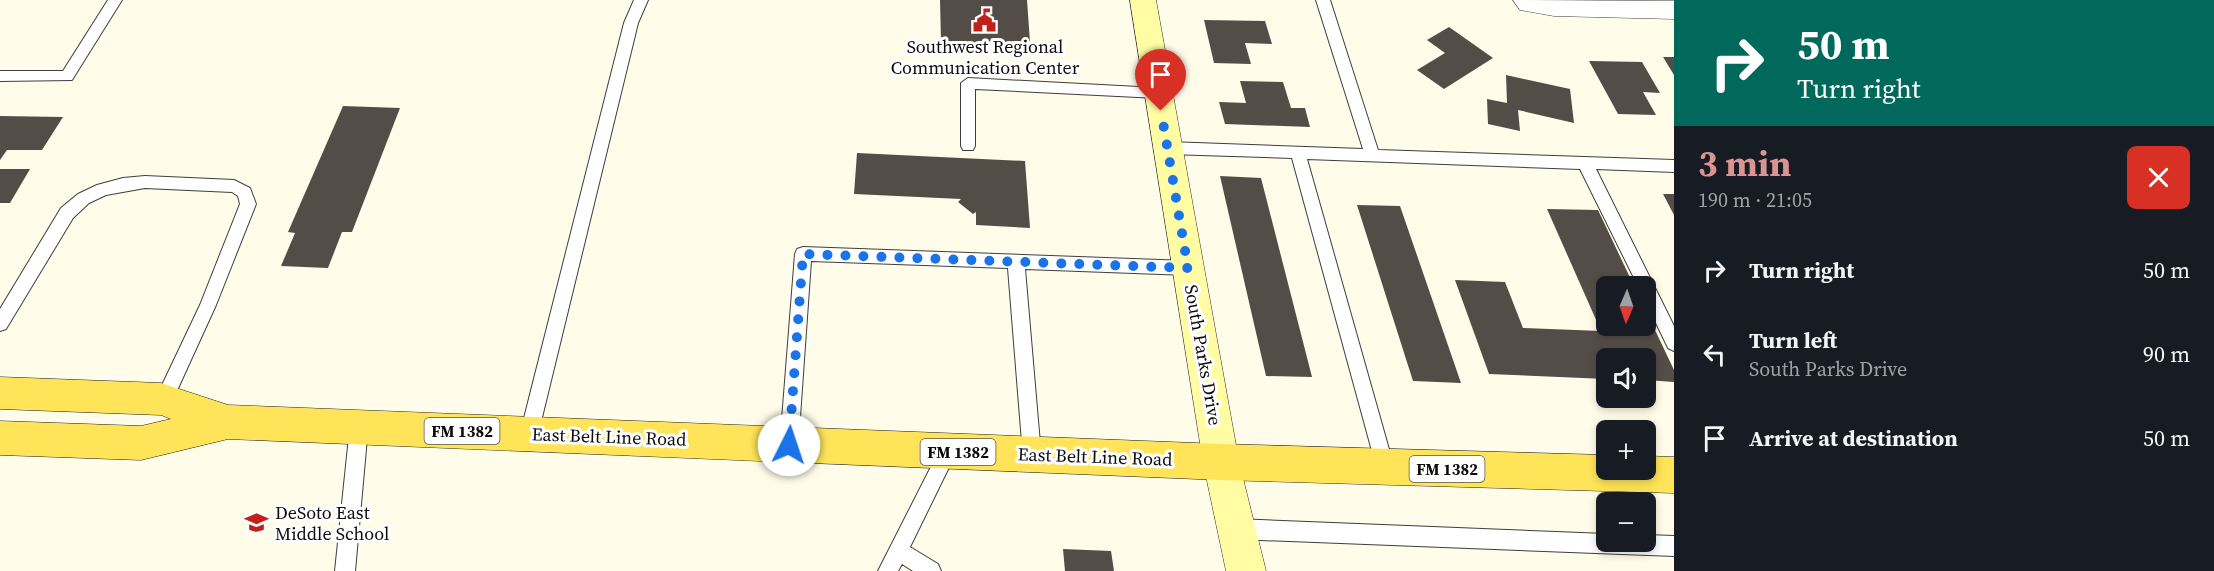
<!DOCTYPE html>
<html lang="en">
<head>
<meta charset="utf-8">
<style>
  body { margin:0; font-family:"Source Serif 4",serif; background:#242831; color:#f1f3f6; height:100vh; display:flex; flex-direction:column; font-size:22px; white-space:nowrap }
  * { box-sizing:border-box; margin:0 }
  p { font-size:20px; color:#9ea1a6 }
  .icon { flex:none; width:33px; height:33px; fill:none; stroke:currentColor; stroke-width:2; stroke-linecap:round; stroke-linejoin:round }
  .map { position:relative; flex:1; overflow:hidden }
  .sheet { display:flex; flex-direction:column; background:#171b24; width:540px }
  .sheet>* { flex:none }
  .hud { background:#00695c; color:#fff; overflow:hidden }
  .needle { width:39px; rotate:182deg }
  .fabs { position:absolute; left:1596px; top:276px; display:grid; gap:12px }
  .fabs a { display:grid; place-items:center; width:60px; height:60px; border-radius:9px; background:#171b24; box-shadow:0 3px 9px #0003; font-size:30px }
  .pin { position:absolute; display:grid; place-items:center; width:51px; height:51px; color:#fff; margin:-62px -26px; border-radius:50% 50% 50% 0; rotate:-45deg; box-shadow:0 0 6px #0007 }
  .pin .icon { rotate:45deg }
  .me { position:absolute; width:66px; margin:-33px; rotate:4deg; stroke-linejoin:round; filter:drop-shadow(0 0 4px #0008) }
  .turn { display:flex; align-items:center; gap:21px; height:126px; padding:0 24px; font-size:27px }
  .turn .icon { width:78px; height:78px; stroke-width:2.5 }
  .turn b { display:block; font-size:42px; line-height:51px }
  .round { display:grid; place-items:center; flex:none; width:63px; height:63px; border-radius:9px; background:#242831 }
  .summary { display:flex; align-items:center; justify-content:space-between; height:102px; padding:0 24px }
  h1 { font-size:36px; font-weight:700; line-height:45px; color:#dc9493 }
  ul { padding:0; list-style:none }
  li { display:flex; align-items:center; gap:18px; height:84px; padding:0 24px }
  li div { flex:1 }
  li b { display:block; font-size:22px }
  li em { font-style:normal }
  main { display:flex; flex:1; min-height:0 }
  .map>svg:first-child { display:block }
  .building { fill:#544d47 }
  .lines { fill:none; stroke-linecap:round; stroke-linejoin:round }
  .lane-casing { stroke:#3e3e3e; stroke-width:2 }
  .street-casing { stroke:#3e3e3e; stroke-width:1 }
  .secondary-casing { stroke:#2d2d2d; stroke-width:1 }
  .primary-casing { stroke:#1c1c1c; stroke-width:1 }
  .lane { fill:#fff; fill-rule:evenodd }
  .street { fill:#fff; fill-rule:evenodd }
  .secondary { fill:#fffca4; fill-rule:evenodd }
  .primary { fill:#ffe459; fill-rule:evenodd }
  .route { stroke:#1a73e8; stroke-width:10; stroke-dasharray:0 18 }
  .labels { text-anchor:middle; stroke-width:6; stroke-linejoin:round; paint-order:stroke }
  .shield { fill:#fff; stroke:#545454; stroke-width:1.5 }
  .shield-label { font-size:16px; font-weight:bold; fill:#0b0b0b }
  .poi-label { font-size:18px; fill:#0b0b0b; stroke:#fff }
  .street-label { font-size:18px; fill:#0b0b0b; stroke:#fff }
</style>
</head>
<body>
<main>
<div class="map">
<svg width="1674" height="571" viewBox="0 0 1674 571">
  <rect width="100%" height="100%" fill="#fffce9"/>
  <path class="building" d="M 940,0 L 1027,0 L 1030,42 L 1012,41 L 1009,45 L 941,42 Z
    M 1204,20 L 1265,21 L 1272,44 L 1245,43 L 1251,64 L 1214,63 Z
    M 1449,27 L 1493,58 L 1444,89 L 1417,70 L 1445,53 L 1427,40 Z
    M 1663,57 L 1674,57 L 1674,75 Z
    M 1589,61 L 1642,62 L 1660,93 L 1643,92 L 1656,115 L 1618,114 Z
    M 1506,75 L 1570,89 L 1574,123 L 1518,110 L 1520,131 L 1488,124 L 1487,99 L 1507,103 Z
    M 1240,81 L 1283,82 L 1291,108 L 1305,108 L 1310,127 L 1225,124 L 1219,102 L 1246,103 Z
    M 343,106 L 400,108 L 352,232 L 342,232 L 328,268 L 281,266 L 295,233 L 288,232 Z
    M 0,116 L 63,117 L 42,150 L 7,150 L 0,160 Z
    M 857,153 L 1025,161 L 1030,228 L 976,225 L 976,212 L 973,214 L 958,202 L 961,199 L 854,194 Z
    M 0,169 L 30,169 L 10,203 L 0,203 Z
    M 1220,176 L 1261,178 L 1312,377 L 1266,376 Z
    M 1663,194 L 1674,194 L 1674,215 Z
    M 1357,205 L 1400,206 L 1461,383 L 1413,381 Z
    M 1547,209 L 1598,210 L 1634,286 L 1606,286 L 1606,326 L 1646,326 L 1646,311 L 1674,370 L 1674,382 L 1646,380 L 1646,358 L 1606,358 L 1606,379 L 1489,374 L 1455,280 L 1505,282 L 1523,328 L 1601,331 Z
    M 1063,549 L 1111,551 L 1114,571 L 1065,571 Z"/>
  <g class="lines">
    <defs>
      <path id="lane" d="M 108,0 L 122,0 L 72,80 L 0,81 L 0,71 L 63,71 Z
        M 634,0 L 648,0 L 638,23 L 538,434 L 535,440 L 529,443 L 523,440 L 520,434 L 624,23 Z
        M 1316,0 L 1330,0 L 1378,150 L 1674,160 L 1674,172 L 1596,169 L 1674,326 L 1674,351 L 1668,348 L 1646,302 L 1646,286 L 1638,286 L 1580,169 L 1307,159 L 1394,467 L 1392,473 L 1385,476 L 1378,473 L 1292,158 L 1168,154 L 1163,152 L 1161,148 L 1163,144 L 1168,142 L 1363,149 Z
        M 968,78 L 1158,88 L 1165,93 L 1158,98 L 975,89 L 975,146 L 973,150 L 963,150 L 961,146 L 961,83 Z
        M 145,176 L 234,180 L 250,188 L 256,204 L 216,305 L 170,406 L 164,408 L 158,406 L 155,400 L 200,305 L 240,204 L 238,196 L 232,192 L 145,188 L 106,195 L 89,203 L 73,218 L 6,329 L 0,331 L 0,309 L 61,208 L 78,194 L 97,185 L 123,178 Z
        M 803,247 L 1188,261 L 1194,263 L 1196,268 L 1194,273 L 1188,275 L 1025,269 L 1041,455 L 1038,461 L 1032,464 L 1026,461 L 1023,455 L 1008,268 L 811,261 L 798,445 L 795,451 L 789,454 L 783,451 L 780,445 L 795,254 L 797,249 Z
        M 359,419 L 365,421 L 368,427 L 355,571 L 335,571 L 350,427 L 353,421 Z
        M 948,442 L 954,445 L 957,451 L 910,547 L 938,564 L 941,571 L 913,571 L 902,564 L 898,571 L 878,571 L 942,445 Z
        M 1236,519 L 1606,534 L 1606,542 L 1646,542 L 1646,535 L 1674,536 L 1674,556 L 1236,539 L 1229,536 L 1226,529 L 1229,522 Z"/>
      <path id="street" d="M 1513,0 L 1674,1 L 1674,19 L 1554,16 L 1520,10 Z"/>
      <path id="secondary" d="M 1130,0 L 1156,0 L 1239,462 L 1266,571 L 1226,571 L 1203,462 Z"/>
      <path id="primary" d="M 0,377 L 161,383 L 228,405 L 1221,444 L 1606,455 L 1606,470 L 1646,470 L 1646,456 L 1674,457 L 1674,493 L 1221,480 L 228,439 L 141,460 L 0,455 L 0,421 L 141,426 L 171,419 L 161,415 L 0,409 Z"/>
    </defs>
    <use href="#lane" class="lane-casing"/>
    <use href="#street" class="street-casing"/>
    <use href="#secondary" class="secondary-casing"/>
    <use href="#primary" class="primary-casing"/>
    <use href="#lane" class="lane"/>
    <use href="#street" class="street"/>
    <use href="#secondary" class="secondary"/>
    <use href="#primary" class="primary"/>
  </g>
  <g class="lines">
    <path class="route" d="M 789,445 L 803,254 L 1188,268 L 1161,111"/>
  </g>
  <defs>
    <symbol id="civic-bare" viewBox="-9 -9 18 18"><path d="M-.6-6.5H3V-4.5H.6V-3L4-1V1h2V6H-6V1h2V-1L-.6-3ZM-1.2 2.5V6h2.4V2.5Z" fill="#c2211b" stroke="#fff" stroke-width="2.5" paint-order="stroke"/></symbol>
    <symbol id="school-bare" viewBox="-9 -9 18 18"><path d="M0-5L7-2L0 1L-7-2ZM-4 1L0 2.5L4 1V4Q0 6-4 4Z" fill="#c2211b" stroke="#fff" stroke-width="2.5" paint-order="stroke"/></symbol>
  </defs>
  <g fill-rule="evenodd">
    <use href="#civic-bare" x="968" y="4" width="33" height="33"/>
    <use href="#school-bare" x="240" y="506" width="33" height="33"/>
  </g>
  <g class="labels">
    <g class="shield">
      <rect x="424.5" y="418" width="75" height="26" rx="4.5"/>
      <rect x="920.5" y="439" width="75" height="26" rx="4.5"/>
      <rect x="1409.5" y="456" width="75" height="26" rx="4.5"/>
    </g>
    <g class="shield-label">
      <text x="462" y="437">FM 1382</text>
      <text x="958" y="458">FM 1382</text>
      <text x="1447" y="475">FM 1382</text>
    </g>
    <g class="poi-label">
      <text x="985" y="53">Southwest Regional<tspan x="985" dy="21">Communication Center</tspan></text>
      <text x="275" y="519" text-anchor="start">DeSoto East<tspan x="275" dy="21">Middle School</tspan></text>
    </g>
    <g class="street-label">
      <text transform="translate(1203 355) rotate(80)" y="6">South Parks Drive</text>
      <text transform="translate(609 437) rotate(2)" y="6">East Belt Line Road</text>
      <text transform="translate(1095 457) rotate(2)" y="6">East Belt Line Road</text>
    </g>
  </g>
</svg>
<div class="fabs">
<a><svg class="needle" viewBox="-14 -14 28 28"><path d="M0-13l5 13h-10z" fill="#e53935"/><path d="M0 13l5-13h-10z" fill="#9ea1a6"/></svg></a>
<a><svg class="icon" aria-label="sound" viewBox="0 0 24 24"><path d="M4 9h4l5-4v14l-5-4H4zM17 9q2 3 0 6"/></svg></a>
<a>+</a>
<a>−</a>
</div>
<div class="pin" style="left:1161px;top:111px;background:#d93025"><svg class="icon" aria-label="arrive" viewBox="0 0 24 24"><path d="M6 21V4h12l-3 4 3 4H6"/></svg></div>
<svg class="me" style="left:789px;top:445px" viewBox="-20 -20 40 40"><circle r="19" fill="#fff"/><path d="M0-13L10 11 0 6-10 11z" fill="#1a73e8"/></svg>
</div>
<section class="sheet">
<div class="hud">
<div class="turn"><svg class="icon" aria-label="right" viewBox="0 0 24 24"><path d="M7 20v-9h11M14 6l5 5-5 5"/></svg><div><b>50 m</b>Turn right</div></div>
</div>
<div class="summary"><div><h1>3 min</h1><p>190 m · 21:05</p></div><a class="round" style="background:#d93025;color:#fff"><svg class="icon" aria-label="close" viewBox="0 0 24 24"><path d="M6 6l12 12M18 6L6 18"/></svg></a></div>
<ul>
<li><svg class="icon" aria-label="right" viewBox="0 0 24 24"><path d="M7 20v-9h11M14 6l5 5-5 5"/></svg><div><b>Turn right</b></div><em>50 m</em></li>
<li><svg class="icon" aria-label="left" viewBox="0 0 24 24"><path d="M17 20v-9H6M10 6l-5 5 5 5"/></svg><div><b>Turn left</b><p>South Parks Drive</p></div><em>90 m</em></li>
<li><svg class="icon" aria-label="arrive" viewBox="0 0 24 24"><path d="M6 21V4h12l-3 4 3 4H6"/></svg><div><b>Arrive at destination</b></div><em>50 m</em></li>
</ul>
</section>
</main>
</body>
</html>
